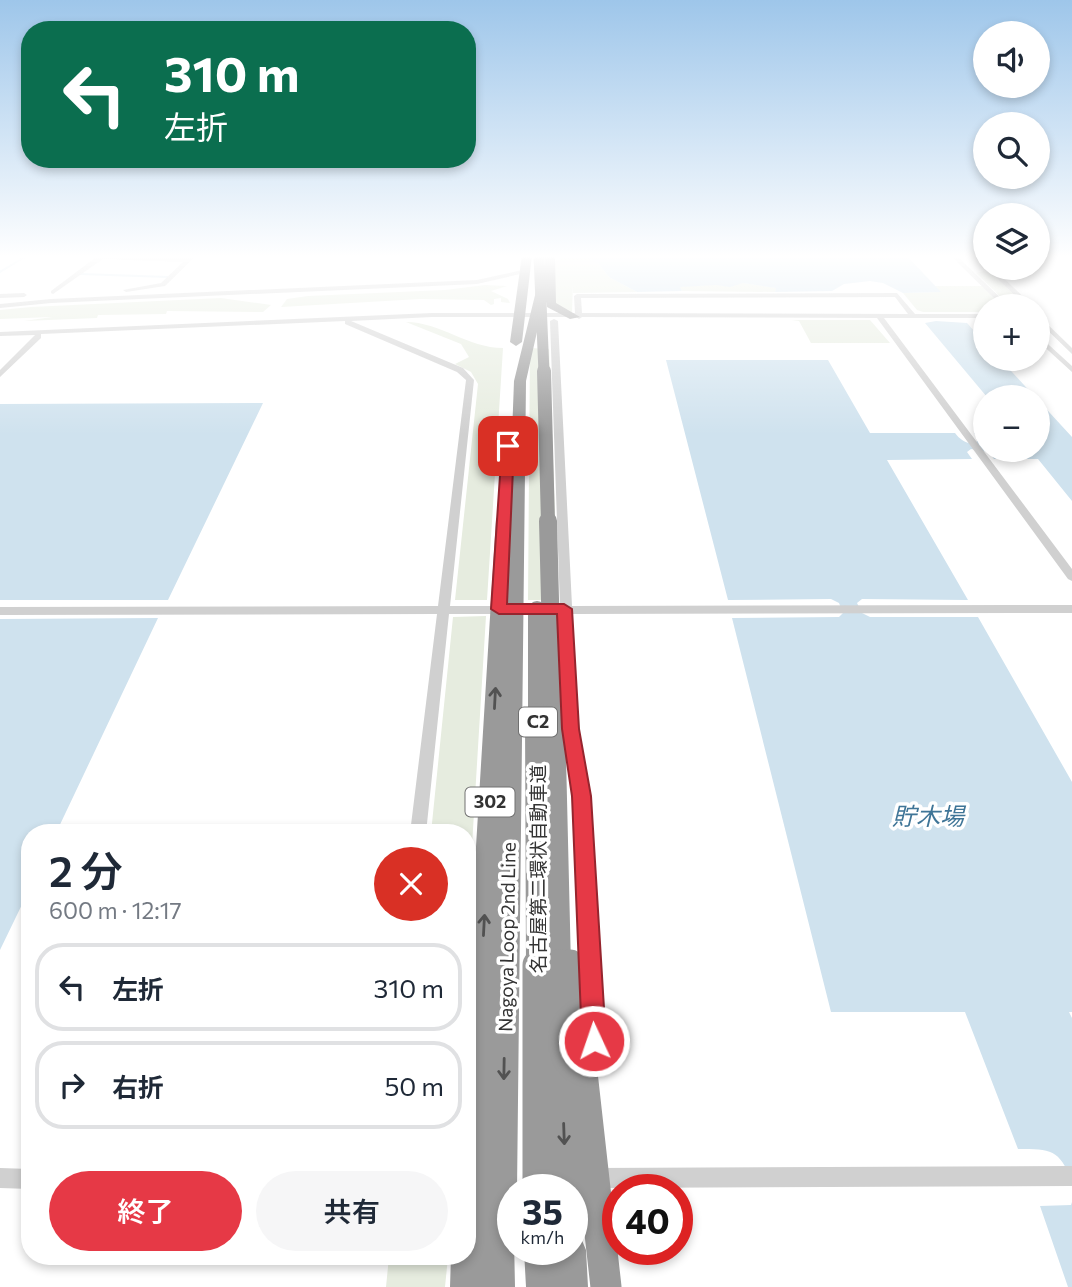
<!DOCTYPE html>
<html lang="ja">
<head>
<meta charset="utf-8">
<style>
  body { margin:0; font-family:Commissioner,"Noto Sans JP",sans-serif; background:#f6f6f7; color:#1f2937; height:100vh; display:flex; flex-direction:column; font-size:26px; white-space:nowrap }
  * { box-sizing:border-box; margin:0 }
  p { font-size:23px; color:#747a83 }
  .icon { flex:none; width:38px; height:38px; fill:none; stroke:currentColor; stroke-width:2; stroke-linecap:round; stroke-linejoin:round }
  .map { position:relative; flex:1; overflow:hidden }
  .side { position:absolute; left:21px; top:824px; width:455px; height:441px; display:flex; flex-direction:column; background:#fff; border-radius:28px; box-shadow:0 4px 10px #0003 }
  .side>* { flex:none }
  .hud { position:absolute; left:21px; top:21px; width:455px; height:147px; border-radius:28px; box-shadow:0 4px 10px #0003; background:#0b6e4f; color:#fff; overflow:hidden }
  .tools { position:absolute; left:973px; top:21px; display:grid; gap:14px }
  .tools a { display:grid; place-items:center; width:77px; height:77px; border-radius:50%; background:#fff; box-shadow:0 4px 10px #0003; font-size:35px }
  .speed { position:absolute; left:497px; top:1174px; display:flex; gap:14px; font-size:35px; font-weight:700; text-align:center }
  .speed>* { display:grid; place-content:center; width:91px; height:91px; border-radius:50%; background:#fff; box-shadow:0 4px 10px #0003; line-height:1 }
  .speed small { font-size:18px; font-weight:400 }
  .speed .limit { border:10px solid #d22; background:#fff; color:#111 }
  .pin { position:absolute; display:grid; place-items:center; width:60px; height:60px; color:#fff; margin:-30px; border-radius:14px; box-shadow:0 4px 10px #0006 }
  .me { position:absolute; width:77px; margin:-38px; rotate:357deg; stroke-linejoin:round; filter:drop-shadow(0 0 5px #0008) }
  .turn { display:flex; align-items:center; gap:24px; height:147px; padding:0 28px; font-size:32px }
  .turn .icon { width:91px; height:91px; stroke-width:2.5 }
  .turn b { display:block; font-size:49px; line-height:60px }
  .round { display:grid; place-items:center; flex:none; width:74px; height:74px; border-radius:37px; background:#f6f6f7 }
  .summary { display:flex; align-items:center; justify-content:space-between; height:119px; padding:0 28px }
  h1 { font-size:42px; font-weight:600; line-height:52px }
  .action { display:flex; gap:14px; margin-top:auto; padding:14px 28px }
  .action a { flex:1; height:80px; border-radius:42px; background:#e63946; color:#fff; font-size:28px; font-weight:600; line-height:80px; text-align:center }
  .action a+a { background:#f6f6f7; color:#1f2937 }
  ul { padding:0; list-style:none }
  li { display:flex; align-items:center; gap:21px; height:88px; margin:0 14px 10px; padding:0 14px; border:4px solid #e0e1e3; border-radius:28px }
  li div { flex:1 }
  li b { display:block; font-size:26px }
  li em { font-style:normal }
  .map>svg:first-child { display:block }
  .green { fill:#e6ecdf }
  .water { fill:#cfe2ee }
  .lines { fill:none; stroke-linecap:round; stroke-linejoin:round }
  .stream { stroke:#cfe2ee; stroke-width:2 }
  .minor { fill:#d0d0d0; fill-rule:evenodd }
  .highway { fill:#9a9a9a; fill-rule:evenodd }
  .highway-bridge-far4 { stroke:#9a9a9a; stroke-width:11 }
  .highway-bridge-far3 { stroke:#9a9a9a; stroke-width:14 }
  .highway-bridge-far2 { stroke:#9a9a9a; stroke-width:18 }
  .highway-bridge-far1 { stroke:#9a9a9a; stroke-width:24 }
  .highway-bridge { stroke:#9a9a9a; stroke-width:31 }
  .oneway { stroke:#525252 }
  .route { fill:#e63946; stroke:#96252e; stroke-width:2 }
  .labels { text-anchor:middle; stroke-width:7; stroke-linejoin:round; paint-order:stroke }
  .shield { fill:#fff; stroke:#707070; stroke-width:2 }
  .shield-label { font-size:18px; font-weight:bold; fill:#333 }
  .street-label { font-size:19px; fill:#333; stroke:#fff }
  .near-water-label { font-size:24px; font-style:italic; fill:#3f7597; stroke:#fff }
</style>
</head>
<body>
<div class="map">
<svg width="1072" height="1287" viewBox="0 0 1072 1287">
  <rect width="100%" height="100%" fill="#fff"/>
  <path class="green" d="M 582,256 L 597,262 L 609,277 L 637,292 L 573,293 L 573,282 L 572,312 L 557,310 L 546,265 L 565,257 Z
    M 983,271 L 991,273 L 1026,306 L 1010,306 L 976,273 Z
    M 743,283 L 777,288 L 775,292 L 682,291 L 679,287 C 701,283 723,286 743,283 Z
    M 485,285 L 507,286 L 491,291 L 508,299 L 510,303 L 501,302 L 501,298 L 494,299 L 494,304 L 491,305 L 484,300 L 420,299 L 281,307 L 287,299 L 308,296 L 445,290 Z
    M 935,286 L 982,286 L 1002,306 L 985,306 L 985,312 L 923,312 L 917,310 L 903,293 L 940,292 Z
    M 221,298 L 271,305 L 263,312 L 167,311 L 166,314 L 98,315 L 97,318 L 24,321 L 52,317 L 0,319 L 0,310 L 31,307 Z
    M 792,320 L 870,320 L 890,343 L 811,343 L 799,321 Z
    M 406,322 C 440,322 468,348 503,348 L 487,600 L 455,600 L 478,384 L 471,372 L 455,364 L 469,357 L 461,344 Z
    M 530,348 L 549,349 L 558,597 L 553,600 L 528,600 Z
    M 486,616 L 467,928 L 467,833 L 431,833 L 453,617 Z
    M 389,1257 L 448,1257 L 445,1287 L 386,1287 Z"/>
  <path class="water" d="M 582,255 L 906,255 L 941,292 L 903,293 L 883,283 L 870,281 L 844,284 L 832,291 L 775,292 L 776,288 L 743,283 L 730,287 L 716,285 L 680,287 L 682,291 L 637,292 L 609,277 L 598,263 Z
    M 936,321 L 967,323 L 985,343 L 985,359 L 1000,359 L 1035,397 L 987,397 L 925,323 Z
    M 666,360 L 828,360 L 870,433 L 955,433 C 961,441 970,447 979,440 L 974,433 L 985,433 L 985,450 L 1038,450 L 1038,400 L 1072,437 L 1072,501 L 1038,459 L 994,459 L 989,452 L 971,449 L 967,452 L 972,459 L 887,460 L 968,600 L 862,599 L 857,603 L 862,613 L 870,617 L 978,617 L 1072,782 L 1072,1012 L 1069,1012 L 1072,1018 L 1072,1181 C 1059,1149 1051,1149 1018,1149 L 965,1012 L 831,1012 L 732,618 L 839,617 L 843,613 L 839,603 L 831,599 L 728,600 Z
    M 263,403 L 168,600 L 0,600 L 0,404 Z
    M 158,618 L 56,833 L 30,833 L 30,888 L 0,950 L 0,619 Z
    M 1072,1202 L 1072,1287 L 1068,1287 L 1040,1206 L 1071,1205 Z"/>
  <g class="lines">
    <path class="stream" d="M 0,272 L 28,255
      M 81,274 L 168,277"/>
    <path class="minor" d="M 54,255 L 187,258 L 191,255 L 197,255 L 165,286 L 126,292 L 123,290 L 161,283 L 183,262 L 103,259 L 53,294 L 51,293 L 51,291 L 95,258 L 57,257 Z
      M 547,255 L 554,255 L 551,257 Z
      M 950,255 L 956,255 L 1009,306 L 1002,306 Z
      M 972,255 L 978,255 L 985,262 L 985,267 Z
      M 986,268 L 993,268 L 1033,306 L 1026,306 Z
      M 527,269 L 529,270 L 529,272 L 477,284 L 51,303 L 0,308 L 0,304 L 51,299 L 477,280 Z
      M 897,293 L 915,314 L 985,314 L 985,318 L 884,318 L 1072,569 L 1072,581 L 1068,579 L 877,318 L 582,317 L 579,319 L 576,317 L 432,317 L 351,321 L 463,368 L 474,380 L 450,606 L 560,606 L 550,321 L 554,319 L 558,321 L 572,606 L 1072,605 L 1072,613 L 572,614 L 578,729 L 588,796 L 605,1065 L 603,1072 L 596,1074 L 589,1072 L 587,1065 L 574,796 L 564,729 L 560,614 L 449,614 L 426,833 L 410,833 L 437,614 L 0,615 L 0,607 L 438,606 L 466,380 L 457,372 L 345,324 L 345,321 L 41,334 L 41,338 L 0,377 L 0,370 L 35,335 L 0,336 L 0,332 L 432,313 L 575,313 L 574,296 L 577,294 ZM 895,297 L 908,314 L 582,313 L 581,298 Z
      M 0,294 L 24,293 L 27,295 L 24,297 L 0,298 Z
      M 1038,315 L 1072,348 L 1072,354 L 1038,321 Z
      M 1038,335 L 1072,366 L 1072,372 L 1038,341 Z
      M 1072,1166 L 1072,1186 L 593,1188 L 586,1185 L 583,1178 L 586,1171 L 593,1168 Z
      M 0,1168 L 30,1169 L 30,1189 L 0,1188 Z"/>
    <path class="highway" d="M 522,255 L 532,255 L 522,342 L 516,346 L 510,342 Z
      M 545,255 L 555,255 L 556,303 L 580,317 L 570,319 L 547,307 L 545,296 L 526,381 L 517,1190 L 513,1190 L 515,1287 L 450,1287 L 451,1256 L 467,1256 L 467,994 L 496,519 L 498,516 L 509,515 L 514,381 L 538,283 L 545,280 Z
      M 572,1234 L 581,1238 L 586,1250 L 588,1287 L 526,1287 L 524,1250 L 572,1250 Z"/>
    <path class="highway-bridge-far4" d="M 539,255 L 544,373"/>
    <path class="highway-bridge-far3" d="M 544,371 L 548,523"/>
    <path class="highway-bridge-far2" d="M 548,521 L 553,717
      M 537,610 L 537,717"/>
    <path class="highway-bridge-far1" d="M 537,715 L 538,967
      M 553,715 L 559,967"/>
    <path class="highway-bridge" d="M 538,965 L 538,1190
      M 559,965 L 565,1190
      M 570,965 L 606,1287"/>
  </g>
  <defs><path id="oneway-shaft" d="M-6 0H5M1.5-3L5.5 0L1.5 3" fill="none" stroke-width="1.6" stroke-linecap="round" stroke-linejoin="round" transform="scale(1.75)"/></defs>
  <g class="oneway">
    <use href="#oneway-shaft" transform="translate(495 698) rotate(-87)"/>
    <use href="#oneway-shaft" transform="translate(484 925) rotate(-87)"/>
    <use href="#oneway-shaft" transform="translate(504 1069) rotate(91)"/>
    <use href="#oneway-shaft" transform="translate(564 1134) rotate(88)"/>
  </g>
  <linearGradient id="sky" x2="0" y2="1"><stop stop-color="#9ec6ea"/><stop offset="0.59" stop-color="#fff"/><stop offset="1" stop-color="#fff" stop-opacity="0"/></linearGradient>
  <rect width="1072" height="435" fill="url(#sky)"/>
  <path class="route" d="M 508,442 L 514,446 L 507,604 L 564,604 L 572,609 L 579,729 L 591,796 L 606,1041 L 603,1050 L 594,1053 L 586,1050 L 582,1041 L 572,796 L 562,729 L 557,614 L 499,614 L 491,609 L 502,446 Z"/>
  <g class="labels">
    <g class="shield">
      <rect x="519" y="707.5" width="38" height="29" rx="5"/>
      <rect x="465.5" y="787.5" width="49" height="29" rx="5"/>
    </g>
    <g class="shield-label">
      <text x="538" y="728">C2</text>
      <text x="490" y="808">302</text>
    </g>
    <g class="street-label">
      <text transform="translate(538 869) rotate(-90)" y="7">名古屋第二環状自動車道</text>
      <text transform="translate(507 937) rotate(-89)" y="7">Nagoya Loop 2nd Line</text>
    </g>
    <g class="near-water-label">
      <text x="928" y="825">貯木場</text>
    </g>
  </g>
</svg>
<div class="tools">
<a><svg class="icon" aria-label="sound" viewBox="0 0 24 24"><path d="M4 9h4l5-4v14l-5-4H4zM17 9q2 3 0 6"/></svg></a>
<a><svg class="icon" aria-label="search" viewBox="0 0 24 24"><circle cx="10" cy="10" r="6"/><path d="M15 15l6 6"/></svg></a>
<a><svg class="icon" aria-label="layers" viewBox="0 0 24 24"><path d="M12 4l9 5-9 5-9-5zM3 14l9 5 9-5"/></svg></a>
<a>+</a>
<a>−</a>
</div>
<div class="speed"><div>35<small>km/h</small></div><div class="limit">40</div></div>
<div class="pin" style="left:508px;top:446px;background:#d93025"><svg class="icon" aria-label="arrive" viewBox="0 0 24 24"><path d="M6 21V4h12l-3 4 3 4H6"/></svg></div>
<svg class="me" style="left:594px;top:1041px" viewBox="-20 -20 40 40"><circle r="17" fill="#e63946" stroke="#fff" stroke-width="3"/><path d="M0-11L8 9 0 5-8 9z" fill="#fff"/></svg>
<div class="hud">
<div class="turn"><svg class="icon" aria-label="left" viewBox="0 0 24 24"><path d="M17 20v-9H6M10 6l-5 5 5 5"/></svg><div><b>310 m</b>左折</div></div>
</div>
<section class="side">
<div class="summary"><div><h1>2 分</h1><p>600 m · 12:17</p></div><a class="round" style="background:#d93025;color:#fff"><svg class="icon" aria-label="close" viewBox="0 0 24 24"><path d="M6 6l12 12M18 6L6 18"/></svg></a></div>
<ul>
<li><svg class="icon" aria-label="left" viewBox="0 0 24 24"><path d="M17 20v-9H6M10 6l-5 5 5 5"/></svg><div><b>左折</b></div><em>310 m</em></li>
<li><svg class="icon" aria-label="right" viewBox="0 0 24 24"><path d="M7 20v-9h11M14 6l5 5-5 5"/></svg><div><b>右折</b></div><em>50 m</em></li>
</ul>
<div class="action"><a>終了</a><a>共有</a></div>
</section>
</div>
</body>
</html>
